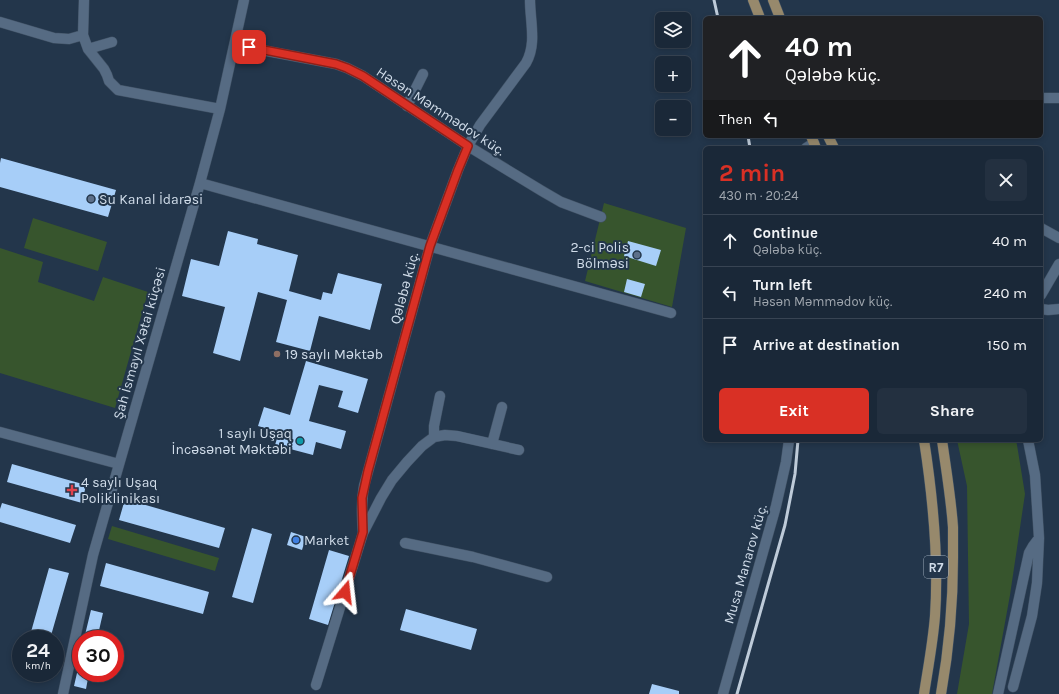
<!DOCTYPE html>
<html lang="en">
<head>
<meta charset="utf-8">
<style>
  body { margin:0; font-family:Karla,sans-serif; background:#233040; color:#f1f3f6; height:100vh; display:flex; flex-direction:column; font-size:15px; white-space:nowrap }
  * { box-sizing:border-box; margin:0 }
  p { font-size:13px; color:#9fa6ae }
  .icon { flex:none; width:22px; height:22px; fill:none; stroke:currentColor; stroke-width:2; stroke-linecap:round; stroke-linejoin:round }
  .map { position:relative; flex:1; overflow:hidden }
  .sheet { position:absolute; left:703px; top:146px; width:340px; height:296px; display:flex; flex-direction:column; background:#1a2838; border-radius:6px; box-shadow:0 2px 6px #0003,0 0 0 1px #384453 }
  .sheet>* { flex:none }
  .top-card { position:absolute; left:703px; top:16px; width:340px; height:122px; border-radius:6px; box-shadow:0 2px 6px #0003,0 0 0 1px #384453; background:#202124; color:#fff; overflow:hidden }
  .fabs { position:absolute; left:655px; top:12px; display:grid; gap:8px }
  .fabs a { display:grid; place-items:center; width:36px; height:36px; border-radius:6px; background:#1a2838; box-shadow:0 2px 6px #0003,0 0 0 1px #384453; font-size:20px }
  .speed { position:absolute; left:12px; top:630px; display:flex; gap:8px; font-size:20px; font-weight:700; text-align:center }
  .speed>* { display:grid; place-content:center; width:52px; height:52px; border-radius:50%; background:#1a2838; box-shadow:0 2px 6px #0003,0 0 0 1px #384453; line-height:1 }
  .speed small { font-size:10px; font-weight:400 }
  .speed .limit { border:6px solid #d22; background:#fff; color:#111 }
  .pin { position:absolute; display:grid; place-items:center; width:34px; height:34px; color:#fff; margin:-17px; border-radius:8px; box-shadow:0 2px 6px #0006 }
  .me { position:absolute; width:44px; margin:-22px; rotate:17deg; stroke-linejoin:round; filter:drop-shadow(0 0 3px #0008) }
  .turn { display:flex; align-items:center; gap:14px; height:84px; padding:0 16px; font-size:18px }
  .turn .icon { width:52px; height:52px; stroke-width:2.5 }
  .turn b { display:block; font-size:28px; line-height:34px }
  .then { display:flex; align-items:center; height:38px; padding:0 16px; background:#0003; gap:8px; font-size:15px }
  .round { display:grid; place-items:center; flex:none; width:42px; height:42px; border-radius:6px; background:#233040 }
  .overview { display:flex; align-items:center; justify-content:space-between; height:68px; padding:0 16px }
  h1 { font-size:24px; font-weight:700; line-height:30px; color:#d93025 }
  .primary-button { display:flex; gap:8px; margin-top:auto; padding:8px 16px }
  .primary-button a { flex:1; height:46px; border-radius:6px; background:#d93025; color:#fff; font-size:16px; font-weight:700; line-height:46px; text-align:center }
  .primary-button a+a { background:#233040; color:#f1f3f6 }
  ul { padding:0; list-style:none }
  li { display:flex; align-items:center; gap:12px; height:52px; padding:0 16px; border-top:1px solid #384453 }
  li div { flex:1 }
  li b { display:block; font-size:15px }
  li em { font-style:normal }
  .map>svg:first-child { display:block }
  .green { fill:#37552d }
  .building { fill:#a7cef8 }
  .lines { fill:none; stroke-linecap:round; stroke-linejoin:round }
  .minor-casing { stroke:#415265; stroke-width:11 }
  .major-casing { stroke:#415265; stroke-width:11 }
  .minor { stroke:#566b83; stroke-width:10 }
  .major { stroke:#97896c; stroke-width:10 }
  .rail { stroke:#becbd9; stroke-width:3 }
  .route-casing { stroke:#8d1f18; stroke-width:10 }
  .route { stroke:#d93025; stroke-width:7 }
  .service-dot { fill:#5c6f8a; stroke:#23364b; stroke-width:1.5 }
  .education-dot { fill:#8d6e63; stroke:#23364b; stroke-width:1.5 }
  .culture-dot { fill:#0f9aa8; stroke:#23364b; stroke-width:1.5 }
  .health-dot { fill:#e0444e; stroke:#23364b; stroke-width:1.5 }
  .shop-dot { fill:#3f7fe0; stroke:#23364b; stroke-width:1.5 }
  .labels { text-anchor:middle; stroke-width:4; stroke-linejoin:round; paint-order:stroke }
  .shield { fill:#23364b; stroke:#9caaba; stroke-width:1 }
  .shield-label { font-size:13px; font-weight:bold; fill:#d0dce9 }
  .street-label { font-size:14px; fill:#d0dce9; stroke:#23364b }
  .poi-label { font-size:14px; fill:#d0dce9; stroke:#23364b; text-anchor:start }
</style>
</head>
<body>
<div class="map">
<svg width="1059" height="694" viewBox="0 0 1059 694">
  <rect width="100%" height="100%" fill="#23364b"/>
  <path class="green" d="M 604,203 L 686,228 L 672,307 L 585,281 Z
    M 33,218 L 107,242 L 98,271 L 24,248 Z
    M 0,248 L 43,262 L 38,282 L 94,301 L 103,277 L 148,292 L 115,408 L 0,373 Z
    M 957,440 L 1016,440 L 1017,445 L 1025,494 L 1010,595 L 992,694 L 957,694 L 969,624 L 967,486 Z
    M 112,526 L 219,558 L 215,571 L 108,539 Z"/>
  <path class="building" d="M 1,158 L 116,190 L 108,217 L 0,187 L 0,163 Z
    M 228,231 L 258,239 L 257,244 L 298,255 L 289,291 L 321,300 L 323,292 L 332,294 L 338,273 L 382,284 L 370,330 L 319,316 L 310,351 L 276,342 L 287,300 L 258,292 L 240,361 L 213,353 L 225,307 L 182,296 L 191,259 L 219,266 Z
    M 628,241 L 661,250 L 656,266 L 624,256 Z
    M 627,279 L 645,284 L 641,297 L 624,292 Z
    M 306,361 L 368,379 L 358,413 L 338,407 L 343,391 L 319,385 L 309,421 L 346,431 L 341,449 L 316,442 L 313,455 L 275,445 L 279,432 L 258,426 L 264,407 L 290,415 Z
    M 12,464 L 86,485 L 82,503 L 7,482 Z
    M 125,499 L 225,528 L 219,548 L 119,520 Z
    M 2,503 L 76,525 L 70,543 L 0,522 L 0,509 Z
    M 252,528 L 272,534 L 253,603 L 232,597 Z
    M 291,532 L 306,537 L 302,550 L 287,545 Z
    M 329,550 L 349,556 L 328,625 L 309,619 Z
    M 106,563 L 209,592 L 203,614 L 100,586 Z
    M 49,568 L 69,573 L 50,639 L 29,639 Z
    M 406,609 L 477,629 L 471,650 L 400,630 Z
    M 91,610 L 103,613 L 97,639 L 84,639 Z
    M 77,673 L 89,673 L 86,689 L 74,686 Z
    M 652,684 L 679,691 L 679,694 L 649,694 Z"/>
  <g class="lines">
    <defs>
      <path id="minor" d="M 84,0 L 83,35 L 88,49 L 104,69 L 107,75 L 109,81 L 118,90 L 220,109
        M 0,22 L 54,38 L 69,39 L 83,35
        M 235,45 L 336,64 L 347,68 L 363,76 L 468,146 L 542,191 L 561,202 L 601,217
        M 88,49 L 112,42
        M 1041,98 L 1059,98
        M 407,106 L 423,74
        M 806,148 L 814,143
        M 200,183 L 671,313
        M 1041,228 L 1059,238
        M 1041,295 L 1059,264
        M 1041,309 L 1048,310 L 1059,309
        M 0,432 L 119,464
        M 434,437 L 434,426 L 440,396
        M 492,444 L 502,407
        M 363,533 C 362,516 361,502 364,486 L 430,246 L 458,170 L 468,146 L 480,125 L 526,63 C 537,44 530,21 530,0
        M 405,543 L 473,557 L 547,577
        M 316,685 L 363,533 L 381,498 L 392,480 L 407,462 L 422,446 L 434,437 L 445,435 L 457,436 L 519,450
        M 1013,687 L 1032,616 L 1037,583 L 1039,538 L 1035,475 L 1028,440
        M 63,694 L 93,555 L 200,183 L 220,109 L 244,0
        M 723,694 L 776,506 L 786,462 L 789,440
        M 998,694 L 1029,553 L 1033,546 L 1039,538"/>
      <path id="major" d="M 753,0 L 760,18
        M 773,0 L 780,18
        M 811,136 L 816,148
        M 828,136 L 834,148
        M 924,440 C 933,498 939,557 935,616 C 933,642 928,668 924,694
        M 941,694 C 949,649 953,604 953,558 C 953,548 953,538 953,527 C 951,498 946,469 942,440"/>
    </defs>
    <use href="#minor" class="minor-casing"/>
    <use href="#major" class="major-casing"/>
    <use href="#minor" class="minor"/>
    <use href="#major" class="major"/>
    <path class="rail" d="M 714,0 L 718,18
      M 748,136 L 750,148
      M 737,694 L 785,525 L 795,474 L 798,440"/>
  </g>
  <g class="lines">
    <defs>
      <path id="route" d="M 249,47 L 336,64 L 347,68 L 363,76 L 468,146 L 458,170 L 430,246 L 368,471 L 362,498 L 363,532 L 345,592"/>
    </defs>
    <use href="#route" class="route-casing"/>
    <use href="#route" class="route"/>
  </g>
  <g class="service-dot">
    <circle cx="91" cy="199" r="4"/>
    <circle cx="637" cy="255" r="4"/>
  </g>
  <circle class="education-dot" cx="277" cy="354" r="4"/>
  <circle class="culture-dot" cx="300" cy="441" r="4"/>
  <path class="health-dot" d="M70 484h4v4h4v4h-4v4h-4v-4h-4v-4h4z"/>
  <circle class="shop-dot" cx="296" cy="540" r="4"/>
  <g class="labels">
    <rect class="shield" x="924" y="556" width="24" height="22" rx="3"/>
    <g class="shield-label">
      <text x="936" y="572">R7</text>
    </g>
    <g class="street-label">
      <text transform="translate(441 111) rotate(33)" y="5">Həsən Məmmədov küç.</text>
      <text transform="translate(404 288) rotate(-75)" y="5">Qələbə küç.</text>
      <text transform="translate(139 343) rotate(-74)" y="5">Şah İsmayıl Xətai küçəsi</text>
      <text transform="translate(745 564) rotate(-74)" y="5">Musa Manarov küç.</text>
    </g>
    <g class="poi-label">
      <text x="99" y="204">Su Kanal İdarəsi</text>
      <text x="629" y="252" text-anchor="end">2-ci Polis<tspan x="629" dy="16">Bölməsi</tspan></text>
      <text x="285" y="359">19 saylı Məktəb</text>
      <text x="292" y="438" text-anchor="end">1 saylı Uşaq<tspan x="292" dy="16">İncəsənət Məktəbi</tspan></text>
      <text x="81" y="487">4 saylı Uşaq<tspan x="81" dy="16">Poliklinikası</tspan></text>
      <text x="304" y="545">Market</text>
    </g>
  </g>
</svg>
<div class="fabs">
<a><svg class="icon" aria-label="layers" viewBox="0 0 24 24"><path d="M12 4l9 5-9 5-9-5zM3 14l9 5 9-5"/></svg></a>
<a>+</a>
<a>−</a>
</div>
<div class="speed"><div>24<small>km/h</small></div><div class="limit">30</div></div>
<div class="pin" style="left:249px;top:47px;background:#d93025"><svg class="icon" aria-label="arrive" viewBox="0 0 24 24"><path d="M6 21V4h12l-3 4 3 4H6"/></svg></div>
<svg class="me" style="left:345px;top:592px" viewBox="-20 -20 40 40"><path d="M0-17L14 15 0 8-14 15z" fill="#d93025" stroke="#fff" stroke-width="4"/></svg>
<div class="top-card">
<div class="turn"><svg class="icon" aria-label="ahead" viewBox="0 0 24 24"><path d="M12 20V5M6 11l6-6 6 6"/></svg><div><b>40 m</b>Qələbə küç.</div></div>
<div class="then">Then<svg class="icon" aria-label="left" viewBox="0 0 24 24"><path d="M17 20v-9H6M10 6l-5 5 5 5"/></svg></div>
</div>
<section class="sheet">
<div class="overview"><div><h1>2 min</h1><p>430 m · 20:24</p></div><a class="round"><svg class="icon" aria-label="close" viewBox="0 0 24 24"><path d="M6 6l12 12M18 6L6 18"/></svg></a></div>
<ul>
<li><svg class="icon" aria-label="ahead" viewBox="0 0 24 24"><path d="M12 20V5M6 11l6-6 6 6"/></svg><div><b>Continue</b><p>Qələbə küç.</p></div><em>40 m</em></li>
<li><svg class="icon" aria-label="left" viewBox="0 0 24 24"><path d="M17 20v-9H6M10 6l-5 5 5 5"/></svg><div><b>Turn left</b><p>Həsən Məmmədov küç.</p></div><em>240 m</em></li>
<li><svg class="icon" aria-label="arrive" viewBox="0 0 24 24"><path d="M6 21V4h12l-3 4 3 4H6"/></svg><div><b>Arrive at destination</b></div><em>150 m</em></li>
</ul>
<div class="primary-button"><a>Exit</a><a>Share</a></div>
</section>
</div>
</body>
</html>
